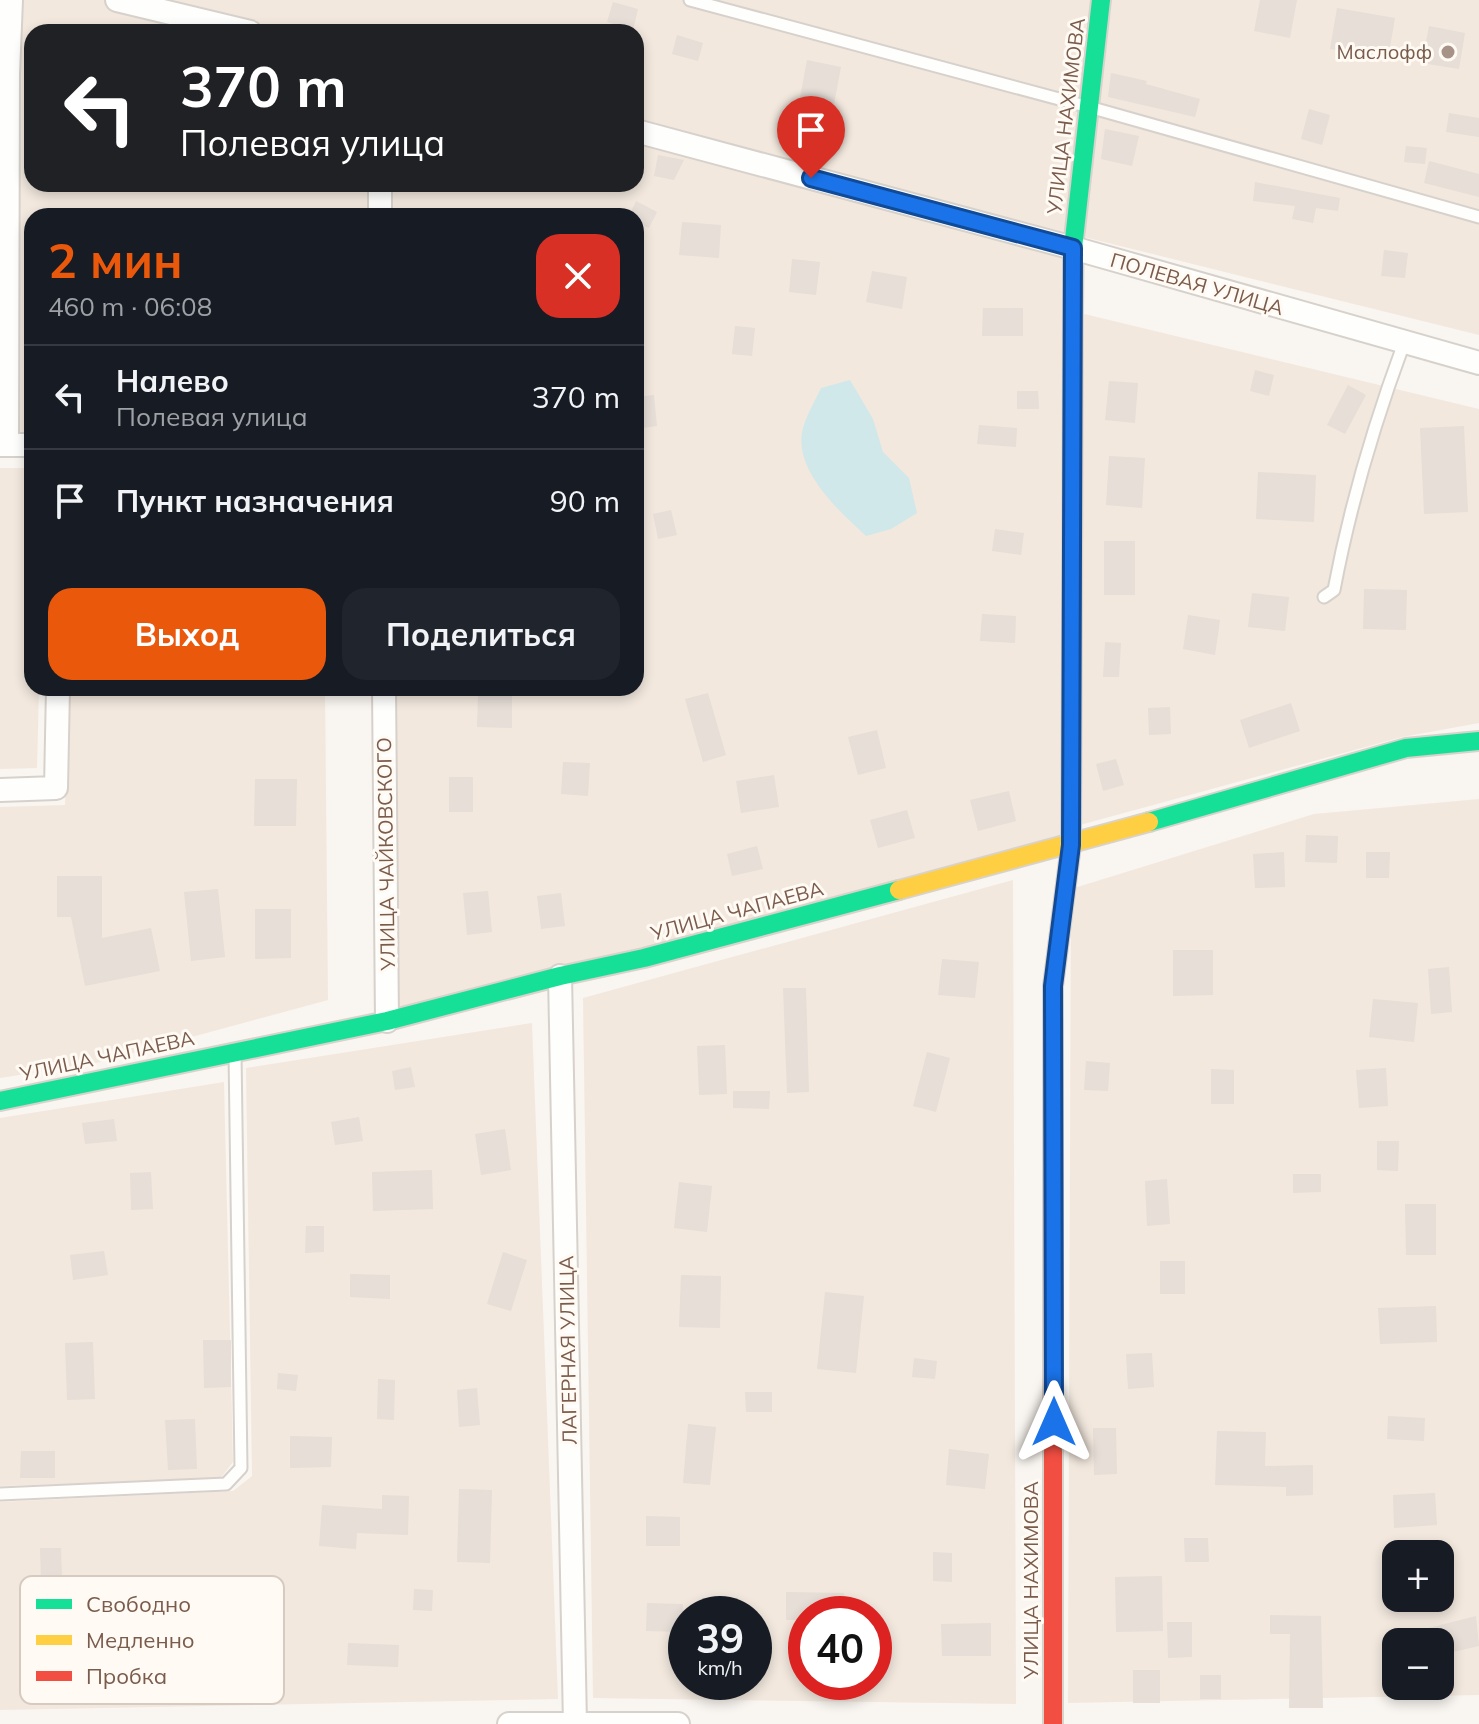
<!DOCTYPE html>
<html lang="ru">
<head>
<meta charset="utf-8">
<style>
  body { margin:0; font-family:Mulish,sans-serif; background:#20242c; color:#f1f3f6; height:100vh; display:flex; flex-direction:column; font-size:30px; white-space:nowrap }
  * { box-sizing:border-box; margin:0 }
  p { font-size:26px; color:#9ea1a6 }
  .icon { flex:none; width:44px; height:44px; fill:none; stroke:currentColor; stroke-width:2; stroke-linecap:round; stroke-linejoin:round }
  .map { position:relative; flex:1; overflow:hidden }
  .panel { position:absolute; left:24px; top:208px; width:620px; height:488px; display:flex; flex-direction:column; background:#171b24; border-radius:24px; box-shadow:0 4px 12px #0003 }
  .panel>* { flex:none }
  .hud { position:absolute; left:24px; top:24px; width:620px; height:168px; border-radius:24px; box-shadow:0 4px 12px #0003; background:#202124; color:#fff; overflow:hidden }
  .tools { position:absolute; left:1382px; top:1540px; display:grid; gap:16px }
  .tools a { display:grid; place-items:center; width:72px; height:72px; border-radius:16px; background:#171b24; box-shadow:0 4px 12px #0003; font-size:40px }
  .speed { position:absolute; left:668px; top:1596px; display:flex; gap:16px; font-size:40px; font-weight:700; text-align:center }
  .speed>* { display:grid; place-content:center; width:104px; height:104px; border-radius:50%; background:#171b24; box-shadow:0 4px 12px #0003; line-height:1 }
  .speed small { font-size:20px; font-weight:400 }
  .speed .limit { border:12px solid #d22; background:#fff; color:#111 }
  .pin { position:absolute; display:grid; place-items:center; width:68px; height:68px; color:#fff; margin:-82px -34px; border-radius:50% 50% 50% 0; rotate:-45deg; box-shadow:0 0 8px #0007 }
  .pin .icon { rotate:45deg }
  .me { position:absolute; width:88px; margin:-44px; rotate:0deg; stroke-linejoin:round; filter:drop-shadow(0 0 6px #0008) }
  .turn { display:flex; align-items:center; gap:28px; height:168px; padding:0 24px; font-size:36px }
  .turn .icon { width:104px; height:104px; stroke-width:2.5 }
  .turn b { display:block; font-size:56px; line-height:68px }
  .round { display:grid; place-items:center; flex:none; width:84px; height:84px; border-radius:24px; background:#20242c }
  .headline { display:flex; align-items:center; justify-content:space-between; height:136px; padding:0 24px }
  h1 { font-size:48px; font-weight:700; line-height:60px; color:#ea580c }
  .action { display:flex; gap:16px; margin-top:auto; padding:16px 24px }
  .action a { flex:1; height:92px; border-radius:24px; background:#ea580c; color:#fff; font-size:32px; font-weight:700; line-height:92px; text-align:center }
  .action a+a { background:#20242c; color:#f1f3f6 }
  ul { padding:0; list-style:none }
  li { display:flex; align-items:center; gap:24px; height:104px; padding:0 24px; border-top:2px solid #363941 }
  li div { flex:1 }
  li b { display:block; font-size:30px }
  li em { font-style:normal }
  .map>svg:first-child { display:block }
  .residential { fill:#f2e8de; fill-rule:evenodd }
  .water { fill:#d0e8ea }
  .building { fill:#e6ded7 }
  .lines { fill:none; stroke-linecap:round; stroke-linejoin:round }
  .lane-casing { stroke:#d7d1cb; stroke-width:15 }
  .street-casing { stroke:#d7d1cb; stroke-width:26 }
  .fast-casing { stroke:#d9d2cb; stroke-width:22 }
  .slow-casing { stroke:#d9d2cb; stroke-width:22 }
  .jam-casing { stroke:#d9d2cb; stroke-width:22 }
  .lane { stroke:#fefefd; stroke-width:11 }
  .street { stroke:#fefefd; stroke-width:22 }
  .fast { stroke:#16e098; stroke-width:18 }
  .slow { stroke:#ffcf43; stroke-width:18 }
  .jam { stroke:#f24e42; stroke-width:18 }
  .route-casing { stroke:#114b97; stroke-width:20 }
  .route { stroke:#1a73e8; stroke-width:14 }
  .poi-dot { fill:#a69286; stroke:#fffaf3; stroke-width:3 }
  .labels { text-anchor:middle; stroke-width:6; stroke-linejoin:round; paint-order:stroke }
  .poi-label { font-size:20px; fill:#7a5c4d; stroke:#fffaf3; text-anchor:end }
  .street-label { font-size:20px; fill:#7a5c4d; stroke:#fffaf3 }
  .key { fill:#fffaf3; stroke:#d7cbc1; stroke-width:2 }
  .key-label { font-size:22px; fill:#7a5c4d }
</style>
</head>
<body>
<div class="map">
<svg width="1479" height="1724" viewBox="0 0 1479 1724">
  <rect width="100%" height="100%" fill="#f9f5f0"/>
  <path class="residential" d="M 0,0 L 1101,0 L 1089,107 L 1071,845 L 387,1021 L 384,688 L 636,688 L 636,216 L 32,216 L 32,445 L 7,445 ZM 32,32 L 636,32 L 636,184 L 32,184 Z
    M 1112,0 L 1479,0 L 1479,335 L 1084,237 Z
    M 1076,312 L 1479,409 L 1479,723 L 1402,737 L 1080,825 Z
    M 0,468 L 32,468 L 32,688 L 39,688 L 37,768 L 0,769 Z
    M 69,688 L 325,688 L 328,1000 L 96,1063 L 0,1078 L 0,807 L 65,805 Z
    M 1479,799 L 1479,1695 L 1068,1703 L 1071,889 L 1314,814 ZM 1396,1554 L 1440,1554 L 1440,1598 L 1396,1598 ZM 1396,1642 L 1440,1642 L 1440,1686 L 1396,1686 Z
    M 1013,880 L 1016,1704 L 593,1698 L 583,998 ZM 686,1614 L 754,1614 L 754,1682 L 686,1682 ZM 806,1614 L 874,1614 L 874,1682 L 806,1682 Z
    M 532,1023 L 558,1699 L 0,1710 L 0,1502 L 233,1491 L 252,1476 L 246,1068 Z
    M 224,1082 L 233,1462 L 220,1479 L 0,1486 L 0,1118 Z"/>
  <path class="water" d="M 850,380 L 873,419 L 883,452 L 909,478 L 917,513 L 891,529 L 866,536 C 839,511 792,469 803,428 C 807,414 815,401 821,388 Z"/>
  <path class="building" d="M 1260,0 L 1297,0 L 1290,38 L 1254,31 Z
    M 613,2 L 638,9 L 633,30 L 607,22 Z
    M 1337,8 L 1395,18 L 1388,59 L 1330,49 Z
    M 1429,26 L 1465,33 L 1459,69 L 1422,63 Z
    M 677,35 L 703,43 L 698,61 L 672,54 Z
    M 807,60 L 841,67 L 834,104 L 800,97 Z
    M 1111,73 L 1147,81 L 1146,84 L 1200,99 L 1195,117 L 1108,97 Z
    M 1309,109 L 1330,115 L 1322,145 L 1301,139 Z
    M 1449,113 L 1479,118 L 1479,137 L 1446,132 Z
    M 1105,129 L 1139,136 L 1132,166 L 1101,159 Z
    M 1406,146 L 1427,148 L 1425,164 L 1404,162 Z
    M 658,155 L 684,160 L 674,180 L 654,176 Z
    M 1429,161 L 1479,174 L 1479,197 L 1424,183 Z
    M 1255,182 L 1340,198 L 1338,211 L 1316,208 L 1313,223 L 1292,219 L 1295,206 L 1253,201 Z
    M 636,201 L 657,212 L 649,228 L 636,222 L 636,216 L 629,216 Z
    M 682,222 L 721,225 L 719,258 L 679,255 Z
    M 1384,250 L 1408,253 L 1405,278 L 1381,276 Z
    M 792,259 L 820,262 L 816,295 L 789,292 Z
    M 872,271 L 907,277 L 902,309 L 866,302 Z
    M 983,308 L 1023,308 L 1023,336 L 982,336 Z
    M 735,326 L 755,328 L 752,356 L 732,354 Z
    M 1255,370 L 1274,375 L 1269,396 L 1250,391 Z
    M 1109,381 L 1138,383 L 1135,423 L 1105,420 Z
    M 1348,385 L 1366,395 L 1345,434 L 1327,425 Z
    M 1017,391 L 1038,391 L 1039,409 L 1017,409 Z
    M 654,395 L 657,426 L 636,429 L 636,397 Z
    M 979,425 L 1017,428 L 1016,447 L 977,444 Z
    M 1464,426 L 1468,512 L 1424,514 L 1420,428 Z
    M 1109,456 L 1145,458 L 1142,508 L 1106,505 Z
    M 1258,472 L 1316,475 L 1314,522 L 1256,519 Z
    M 671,510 L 677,535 L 658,539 L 653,514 Z
    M 995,529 L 1024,533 L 1021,555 L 992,551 Z
    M 1104,541 L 1135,541 L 1135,595 L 1104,595 Z
    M 1364,589 L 1407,590 L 1406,630 L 1363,629 Z
    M 1252,593 L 1289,597 L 1285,631 L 1248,627 Z
    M 982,614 L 1016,616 L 1015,643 L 980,641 Z
    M 1188,615 L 1220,620 L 1215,655 L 1183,649 Z
    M 1105,642 L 1121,643 L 1119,677 L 1103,677 Z
    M 708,693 L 726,755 L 703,762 L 685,699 Z
    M 478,696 L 512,696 L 512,728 L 477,727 Z
    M 1291,703 L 1300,731 L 1249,748 L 1240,720 Z
    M 1170,707 L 1171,734 L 1149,735 L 1148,708 Z
    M 877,730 L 886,768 L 858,775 L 848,737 Z
    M 1116,759 L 1124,785 L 1103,791 L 1096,764 Z
    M 563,762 L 590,763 L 588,796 L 561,794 Z
    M 774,775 L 779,807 L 741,813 L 736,781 Z
    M 449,777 L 473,777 L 473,812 L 449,812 Z
    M 255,779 L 297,779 L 296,826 L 254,826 Z
    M 1009,791 L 1016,821 L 978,831 L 970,800 Z
    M 907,810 L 915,838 L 878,848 L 870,820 Z
    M 1306,835 L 1338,836 L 1337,863 L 1305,862 Z
    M 757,846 L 763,869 L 732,876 L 727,854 Z
    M 1284,852 L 1285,887 L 1255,888 L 1253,854 Z
    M 1366,852 L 1390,852 L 1389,878 L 1366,878 Z
    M 57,876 L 102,876 L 102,938 L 151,928 L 160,971 L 85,986 L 71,917 L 57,917 Z
    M 218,889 L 225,957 L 191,961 L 184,892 Z
    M 488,891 L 492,932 L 467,935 L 463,893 Z
    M 561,893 L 565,926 L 541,929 L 537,896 Z
    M 255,909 L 291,909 L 291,958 L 255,959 Z
    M 1173,950 L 1213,950 L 1213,995 L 1173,996 Z
    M 942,959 L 979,962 L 975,998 L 938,995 Z
    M 1449,967 L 1452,1012 L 1431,1014 L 1428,969 Z
    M 783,988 L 806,988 L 809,1092 L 787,1093 Z
    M 1373,999 L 1418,1003 L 1414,1042 L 1369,1037 Z
    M 725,1045 L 727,1094 L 699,1095 L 697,1046 Z
    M 927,1052 L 950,1058 L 936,1112 L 913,1106 Z
    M 1086,1061 L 1110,1063 L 1108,1091 L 1084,1090 Z
    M 411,1067 L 415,1087 L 395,1090 L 392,1071 Z
    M 1386,1068 L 1388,1106 L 1359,1108 L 1356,1070 Z
    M 1211,1069 L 1234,1070 L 1234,1104 L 1211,1104 Z
    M 733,1091 L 770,1091 L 769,1109 L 733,1108 Z
    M 359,1117 L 363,1141 L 335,1145 L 331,1122 Z
    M 114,1119 L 117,1141 L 85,1144 L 82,1123 Z
    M 505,1129 L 511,1170 L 481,1175 L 475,1134 Z
    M 1377,1141 L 1399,1141 L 1398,1171 L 1377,1170 Z
    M 432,1170 L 433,1209 L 373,1211 L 372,1172 Z
    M 151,1172 L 153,1209 L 131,1210 L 130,1173 Z
    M 1293,1174 L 1321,1174 L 1321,1192 L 1293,1193 Z
    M 1167,1179 L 1170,1224 L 1147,1226 L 1145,1181 Z
    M 679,1182 L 712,1186 L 707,1232 L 674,1228 Z
    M 1405,1204 L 1436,1204 L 1436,1255 L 1406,1255 Z
    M 306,1226 L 324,1226 L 324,1252 L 305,1253 Z
    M 104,1251 L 108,1275 L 73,1280 L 70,1255 Z
    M 503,1252 L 527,1260 L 511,1311 L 487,1304 Z
    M 1160,1261 L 1185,1261 L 1185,1294 L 1160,1294 Z
    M 350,1274 L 390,1275 L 390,1299 L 350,1297 Z
    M 681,1275 L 721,1276 L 720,1328 L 679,1327 Z
    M 825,1292 L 864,1296 L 856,1373 L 817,1369 Z
    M 1436,1306 L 1437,1342 L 1380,1344 L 1378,1308 Z
    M 203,1340 L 231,1340 L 231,1387 L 204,1388 Z
    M 93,1342 L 95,1399 L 67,1400 L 65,1343 Z
    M 1152,1353 L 1154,1387 L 1128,1389 L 1126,1354 Z
    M 914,1358 L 937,1361 L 935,1379 L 912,1377 Z
    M 278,1373 L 298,1375 L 296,1391 L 277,1389 Z
    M 378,1379 L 395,1380 L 394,1420 L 377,1419 Z
    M 477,1388 L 480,1425 L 459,1427 L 457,1390 Z
    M 745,1392 L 772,1392 L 772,1412 L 746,1412 Z
    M 1388,1416 L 1425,1418 L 1424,1441 L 1387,1439 Z
    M 195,1419 L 197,1469 L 168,1470 L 165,1420 Z
    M 688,1424 L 716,1427 L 710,1485 L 683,1483 Z
    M 1093,1428 L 1116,1428 L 1117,1474 L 1094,1475 Z
    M 1217,1431 L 1266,1432 L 1265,1466 L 1313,1465 L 1313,1495 L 1286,1496 L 1286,1487 L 1215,1485 Z
    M 290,1436 L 332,1437 L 331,1467 L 290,1468 Z
    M 949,1449 L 989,1454 L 985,1489 L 946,1485 Z
    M 21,1451 L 55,1451 L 55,1478 L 20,1478 Z
    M 459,1489 L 492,1490 L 490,1563 L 457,1562 Z
    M 1435,1493 L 1437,1525 L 1394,1528 L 1393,1495 Z
    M 382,1495 L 409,1496 L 408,1535 L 357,1533 L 356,1549 L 319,1546 L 322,1505 L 382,1509 Z
    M 646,1516 L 680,1517 L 680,1546 L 646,1546 Z
    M 1184,1538 L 1208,1538 L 1209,1562 L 1185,1562 Z
    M 40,1548 L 61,1548 L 62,1579 L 41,1579 Z
    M 933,1552 L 952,1553 L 952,1582 L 933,1581 Z
    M 1162,1576 L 1163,1631 L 1116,1632 L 1115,1577 Z
    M 414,1589 L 433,1590 L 432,1611 L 413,1610 Z
    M 786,1592 L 844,1593 L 844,1614 L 806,1614 L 806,1620 L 786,1620 Z
    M 647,1603 L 683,1604 L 682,1632 L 646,1631 Z
    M 1270,1615 L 1321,1616 L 1323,1708 L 1289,1708 L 1290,1634 L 1270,1634 Z
    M 1476,1616 L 1479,1646 L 1440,1655 L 1440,1642 L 1398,1642 L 1397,1636 Z
    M 1167,1622 L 1192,1622 L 1192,1657 L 1168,1658 Z
    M 991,1623 L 991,1656 L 942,1656 L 941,1624 Z
    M 348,1643 L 399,1645 L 398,1667 L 347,1665 Z
    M 1133,1670 L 1160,1670 L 1160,1703 L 1133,1703 Z
    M 1200,1675 L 1221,1675 L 1221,1699 L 1200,1699 Z"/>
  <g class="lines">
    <defs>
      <path id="lane" d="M 690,0 L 1089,107 L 1479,217
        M 1324,597 L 1334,590 C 1350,505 1374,424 1404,343
        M 0,1494 L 226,1484 L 241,1468 L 235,1053"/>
      <path id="street" d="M 117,0 L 250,32
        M 636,131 L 1073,248 L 1479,363
        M 380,184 L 380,216
        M 0,445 L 32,445
        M 7,445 L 8,74 L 11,0
        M 384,688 L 387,1021
        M 0,790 L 56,788 L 58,688
        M 560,976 L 575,1724
        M 509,1724 L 678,1724"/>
      <path id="fast" d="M 1073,297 L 1073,248 L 1101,0
        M 1149,822 L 1406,748 L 1479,741
        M 0,1101 L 387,1021 L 560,976 L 644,958 L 899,890
        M 1053,1452 L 1053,986 L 1071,845 L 1072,628"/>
      <path id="slow" d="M 1072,628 L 1073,297
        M 899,890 L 1149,822"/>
      <path id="jam" d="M 1053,1452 L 1053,1724"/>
    </defs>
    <use href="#lane" class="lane-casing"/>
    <use href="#street" class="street-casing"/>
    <use href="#fast" class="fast-casing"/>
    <use href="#slow" class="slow-casing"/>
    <use href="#jam" class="jam-casing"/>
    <use href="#lane" class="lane"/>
    <use href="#street" class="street"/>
    <use href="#fast" class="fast"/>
    <use href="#slow" class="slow"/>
    <use href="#jam" class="jam"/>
  </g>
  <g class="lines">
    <defs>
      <path id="route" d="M 811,178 L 1073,248 L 1071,845 L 1053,986 L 1054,1422"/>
    </defs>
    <use href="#route" class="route-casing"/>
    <use href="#route" class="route"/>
  </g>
  <circle class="poi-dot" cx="1448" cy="52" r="8"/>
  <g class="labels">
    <g class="poi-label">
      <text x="1432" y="59">Маслофф</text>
    </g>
    <g class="street-label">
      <text transform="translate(1066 116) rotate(-83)" y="7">УЛИЦА НАХИМОВА</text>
      <text transform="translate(1197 284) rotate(16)" y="7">ПОЛЕВАЯ УЛИЦА</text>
      <text transform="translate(386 854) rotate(-91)" y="7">УЛИЦА ЧАЙКОВСКОГО</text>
      <text transform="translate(737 911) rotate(-15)" y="7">УЛИЦА ЧАПАЕВА</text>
      <text transform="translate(107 1056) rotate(-12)" y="7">УЛИЦА ЧАПАЕВА</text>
      <text transform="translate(568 1350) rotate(-91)" y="7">ЛАГЕРНАЯ УЛИЦА</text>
      <text transform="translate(1031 1580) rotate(-90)" y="7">УЛИЦА НАХИМОВА</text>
    </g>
  </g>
  <rect x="20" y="1576" width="264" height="128" rx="12" class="key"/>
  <rect x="36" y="1599" width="36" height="10" fill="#16e098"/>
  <rect x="36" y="1635" width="36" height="10" fill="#ffcf43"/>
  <rect x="36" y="1671" width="36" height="10" fill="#f24e42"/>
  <g class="key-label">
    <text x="86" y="1612">Свободно</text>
    <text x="86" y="1648">Медленно</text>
    <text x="86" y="1684">Пробка</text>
  </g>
</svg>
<div class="tools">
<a>+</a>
<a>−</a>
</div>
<div class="speed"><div>39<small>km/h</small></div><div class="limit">40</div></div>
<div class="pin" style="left:811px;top:178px;background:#d93025"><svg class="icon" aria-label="arrive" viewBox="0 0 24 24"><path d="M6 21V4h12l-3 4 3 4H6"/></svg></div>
<svg class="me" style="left:1054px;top:1422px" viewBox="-20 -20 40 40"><path d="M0-17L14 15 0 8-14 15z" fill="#1a73e8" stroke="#fff" stroke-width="4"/></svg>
<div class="hud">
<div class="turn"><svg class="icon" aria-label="left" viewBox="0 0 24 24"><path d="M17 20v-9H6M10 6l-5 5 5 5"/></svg><div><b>370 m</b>Полевая улица</div></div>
</div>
<section class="panel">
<div class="headline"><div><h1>2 мин</h1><p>460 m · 06:08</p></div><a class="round" style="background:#d93025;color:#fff"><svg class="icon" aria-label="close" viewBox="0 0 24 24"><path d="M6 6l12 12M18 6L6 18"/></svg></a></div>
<ul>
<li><svg class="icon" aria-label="left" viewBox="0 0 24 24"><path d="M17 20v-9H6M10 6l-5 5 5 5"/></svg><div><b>Налево</b><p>Полевая улица</p></div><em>370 m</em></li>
<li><svg class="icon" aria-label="arrive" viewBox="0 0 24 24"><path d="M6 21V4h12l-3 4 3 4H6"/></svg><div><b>Пункт назначения</b></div><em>90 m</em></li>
</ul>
<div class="action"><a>Выход</a><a>Поделиться</a></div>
</section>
</div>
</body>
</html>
